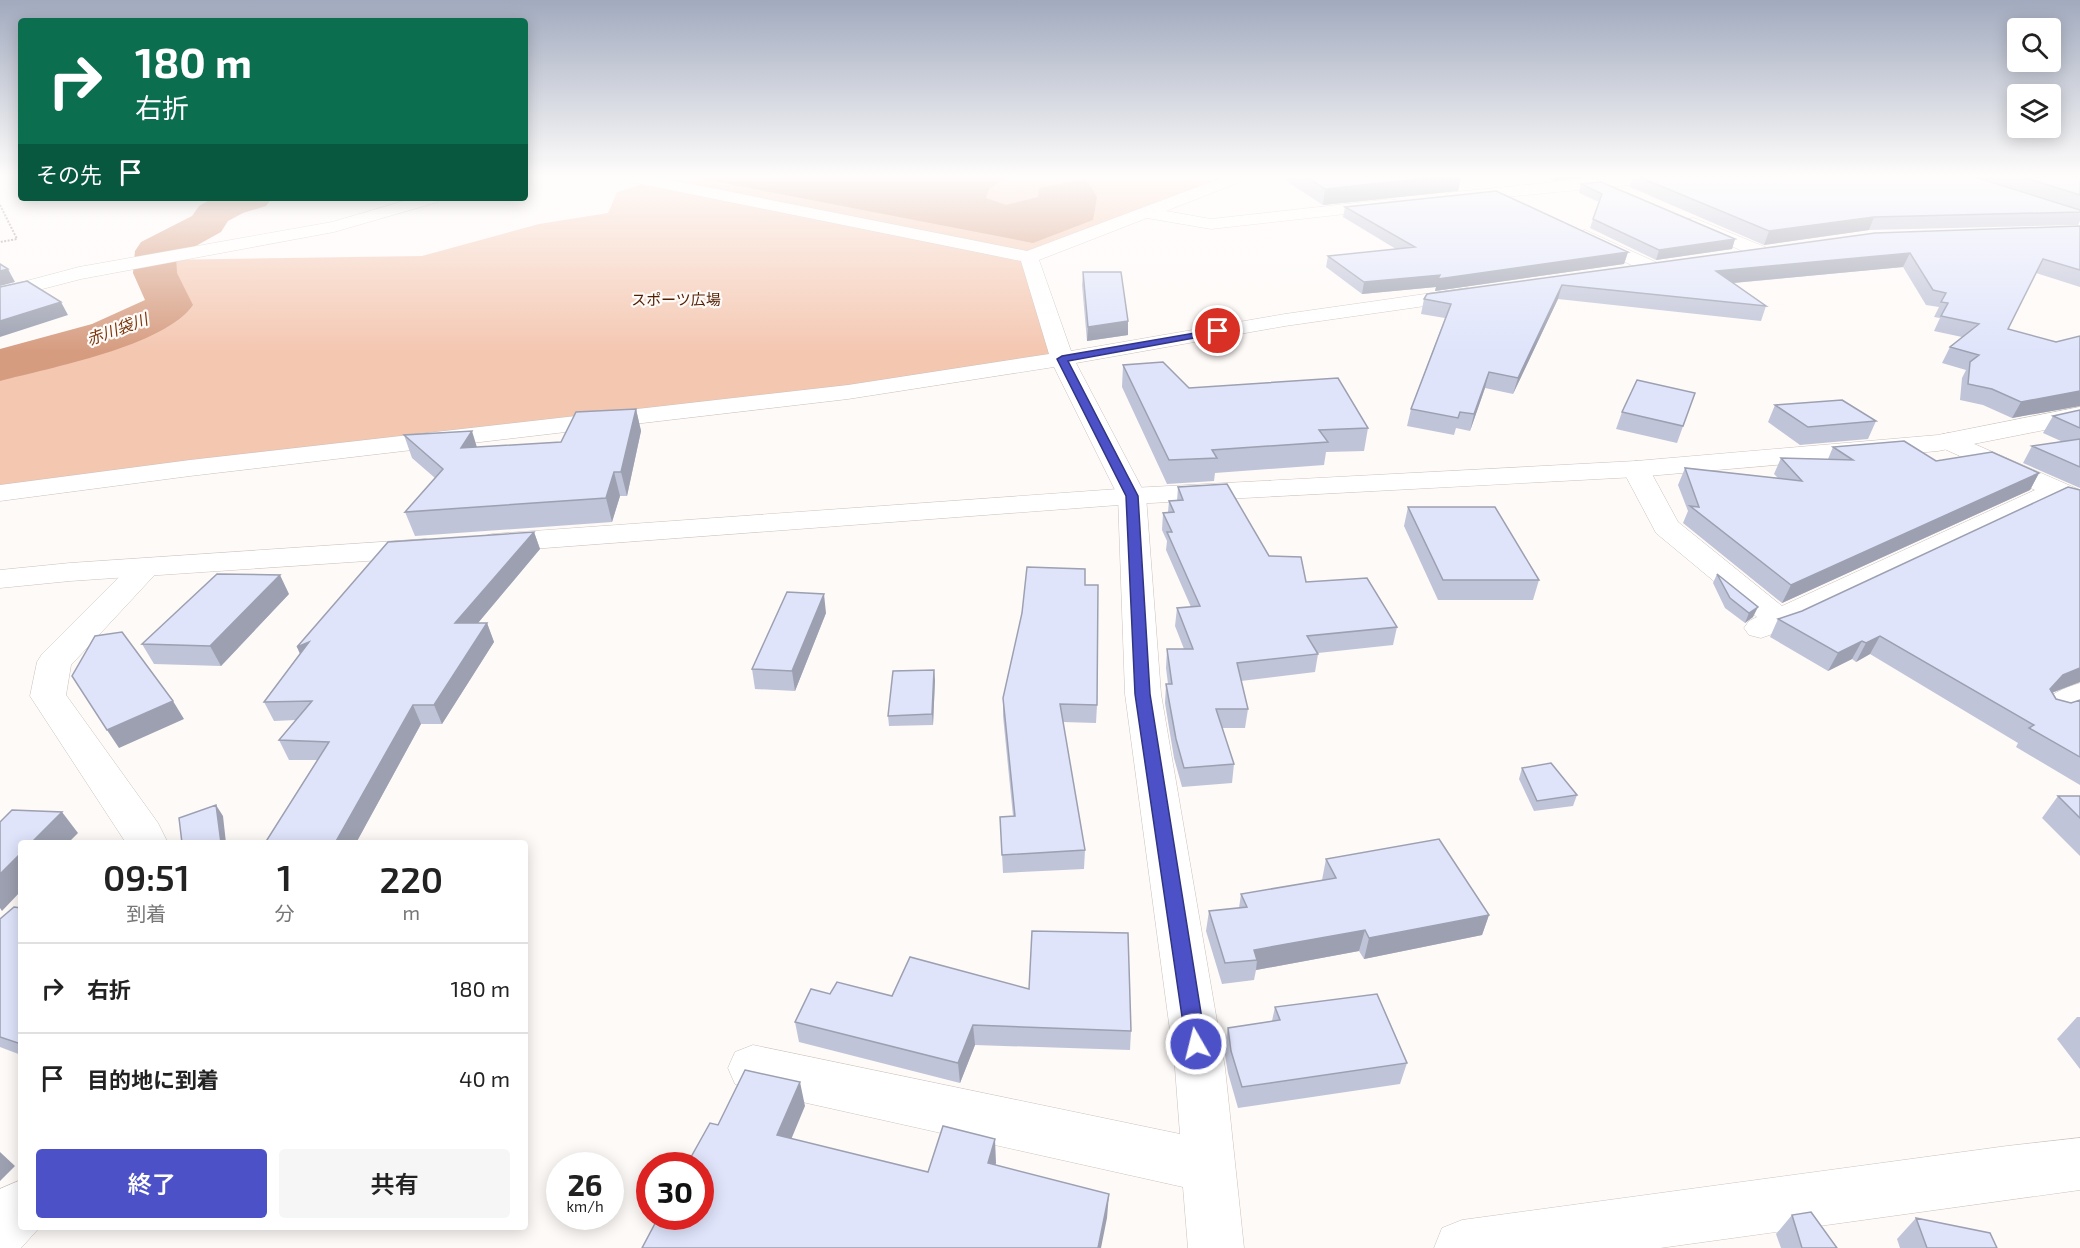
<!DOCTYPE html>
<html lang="ja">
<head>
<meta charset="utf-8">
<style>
  body { margin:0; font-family:"Exo 2","Noto Sans JP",sans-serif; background:#f6f6f6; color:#222; height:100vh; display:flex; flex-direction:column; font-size:22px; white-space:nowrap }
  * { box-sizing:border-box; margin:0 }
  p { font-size:20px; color:#767676 }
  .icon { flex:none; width:33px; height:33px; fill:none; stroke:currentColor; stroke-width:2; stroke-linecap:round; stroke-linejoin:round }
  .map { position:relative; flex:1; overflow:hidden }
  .side { position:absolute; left:18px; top:840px; width:510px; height:390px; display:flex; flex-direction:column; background:#fff; border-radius:6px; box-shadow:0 3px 15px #0003 }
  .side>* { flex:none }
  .hud { position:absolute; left:18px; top:18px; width:510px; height:183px; border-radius:6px; box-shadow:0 3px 15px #0003; background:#0b6e4f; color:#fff; overflow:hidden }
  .controls { position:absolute; left:2007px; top:18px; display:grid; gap:12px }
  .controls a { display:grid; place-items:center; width:54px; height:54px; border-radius:6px; background:#fff; box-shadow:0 3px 15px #0003; font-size:30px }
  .speed { position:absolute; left:546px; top:1152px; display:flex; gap:12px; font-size:30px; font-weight:700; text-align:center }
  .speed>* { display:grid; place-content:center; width:78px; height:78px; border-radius:50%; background:#fff; box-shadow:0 3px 15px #0003; line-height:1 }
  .speed small { font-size:15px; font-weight:400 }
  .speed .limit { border:9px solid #d22; background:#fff; color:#111 }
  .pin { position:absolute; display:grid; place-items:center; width:51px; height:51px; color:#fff; margin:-26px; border:3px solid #fff; border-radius:50%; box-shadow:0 2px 6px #0007 }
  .me { position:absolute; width:66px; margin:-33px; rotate:352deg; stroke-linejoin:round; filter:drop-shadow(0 0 4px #0008) }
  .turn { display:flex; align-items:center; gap:21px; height:126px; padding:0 18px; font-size:27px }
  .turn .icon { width:78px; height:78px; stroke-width:2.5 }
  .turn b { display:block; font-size:42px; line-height:51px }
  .then { display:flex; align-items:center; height:57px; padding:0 18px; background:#0003; gap:12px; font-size:22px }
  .eta { display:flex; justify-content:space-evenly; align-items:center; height:102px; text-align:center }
  .eta b { font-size:36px; font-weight:600; line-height:42px }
  .button { display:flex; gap:12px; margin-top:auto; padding:12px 18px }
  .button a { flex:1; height:69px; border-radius:6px; background:#4c51c7; color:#fff; font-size:24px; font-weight:600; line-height:69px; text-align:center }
  .button a+a { background:#f6f6f6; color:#222 }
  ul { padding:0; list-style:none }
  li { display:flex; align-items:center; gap:18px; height:90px; padding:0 18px; border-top:2px solid #e0e0e0 }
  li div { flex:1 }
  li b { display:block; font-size:22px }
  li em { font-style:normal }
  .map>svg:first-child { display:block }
  .green { fill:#f4c7b1 }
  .water { fill:#d69c80 }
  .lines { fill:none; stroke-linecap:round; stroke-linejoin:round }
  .river { fill:#d69c80; fill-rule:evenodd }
  .minor-casing { stroke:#cbc1bc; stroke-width:1 }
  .tertiary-casing { stroke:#cbc1bc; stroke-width:1 }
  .path { stroke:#9c9896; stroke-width:2; stroke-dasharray:2 1.5; stroke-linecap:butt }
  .minor { fill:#fff; fill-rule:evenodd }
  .tertiary { fill:#fff; fill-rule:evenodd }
  .wall { fill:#c0c4d8 }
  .shaded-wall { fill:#9ca0b0 }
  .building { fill:#dfe4fb; stroke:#9ca0b0; stroke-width:1.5 }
  .route { fill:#4c51c7; stroke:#313581; stroke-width:1.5 }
  .labels { text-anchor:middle; stroke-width:4.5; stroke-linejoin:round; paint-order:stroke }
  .far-park-label { font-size:15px; fill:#511d00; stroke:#fefaf8 }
  .far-water-label { font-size:16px; font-style:italic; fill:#7d370c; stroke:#fefaf8 }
</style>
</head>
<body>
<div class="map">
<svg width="2080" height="1248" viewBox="0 0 2080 1248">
  <rect width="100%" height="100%" fill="#fefaf8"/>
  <path class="green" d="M 631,177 L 1239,177 L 1030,257 L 1062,359 L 0,493 L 0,369 L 140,327 L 173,310 L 184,296 L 162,260 L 422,256 L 539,224 L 608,213 L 617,192 L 649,182 Z"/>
  <path class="water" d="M 693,177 L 1007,177 L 989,189 L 986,198 L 1006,205 L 1038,197 L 1039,188 L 1086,179 L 1097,197 L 1093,220 L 1033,243 Z"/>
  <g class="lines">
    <path class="river" d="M 213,198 L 272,198 L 266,206 L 243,213 L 228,221 L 221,232 L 176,257 L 177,273 L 193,305 C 165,346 49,368 0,381 L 0,349 L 92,324 L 145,300 L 133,273 L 135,251 L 141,242 L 192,216 L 199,206 Z"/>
    <defs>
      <path id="minor" d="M 623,177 L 656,177 L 1027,251 L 1224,177 L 1247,177 L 1245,180 L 1166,211 L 1211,219 L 1390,199 L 1396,200 L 1399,204 L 1396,208 L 1390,209 L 1211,229 L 1147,218 L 1039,260 L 1071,351 L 1285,314 L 1467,288 L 1474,290 L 1477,294 L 1474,298 L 1467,300 L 1285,326 L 1076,363 L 1146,496 L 1161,694 L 1225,1068 L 1244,1248 L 1188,1248 L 1183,1187 L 753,1091 L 735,1084 L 728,1068 L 735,1052 L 753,1045 L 1180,1134 L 1175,1068 L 1125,694 L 1118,496 L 1054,367 L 848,399 L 190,476 L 0,501 L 0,485 L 190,460 L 848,385 L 1049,354 L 1021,261 L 631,182 Z
        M 1607,177 L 1668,177 L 1660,182 L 1454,202 L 1448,201 L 1446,197 L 1448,193 L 1454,192 Z
        M 414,198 L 440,198 L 438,202 L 334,232 L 81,279 L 0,300 L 0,288 L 79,267 L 332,222 Z
        M 1694,218 L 1770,249 L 1773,253 L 1770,257 L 1756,257 L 1688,227 L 1685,223 L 1688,219 Z
        M 1585,230 L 1660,264 L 1663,268 L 1660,272 L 1646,272 L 1579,240 L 1576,236 L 1579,232 Z
        M 1949,433 L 2080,490 L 2080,508 L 2058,501 L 1792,627 L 1761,638 L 1749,635 L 1744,628 L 1749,621 L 1757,617 L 1656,533 L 1622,469 L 1626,463 L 1636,461 L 1646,463 L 1678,522 L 1782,606 L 2035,490 L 1940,447 L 1936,441 L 1940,435 Z
        M 146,559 L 157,561 L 161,568 L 71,665 L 66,695 L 158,823 L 168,843 L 126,843 L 30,696 L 37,662 L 42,654 L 135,561 Z
        M 2080,683 L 2080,711 L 2057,720 L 2044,716 L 2039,708 C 2048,694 2064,688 2080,683 Z
        M 2080,1138 L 2080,1190 L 1660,1248 L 1434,1248 L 1442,1228 L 1462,1220 L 2007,1146 Z
        M 21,1180 L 21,1227 L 40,1227 L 21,1248 L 0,1248 L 0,1189 Z"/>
      <path id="tertiary" d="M 2080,407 L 2080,423 L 1938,451 L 1636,477 L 1132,504 L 492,552 L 481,549 L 477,543 L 481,537 L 492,534 L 1132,488 L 1636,461 L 1938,435 Z
        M 426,539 L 437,542 L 441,548 L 437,554 L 426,557 L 70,581 L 0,588 L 0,570 L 70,563 Z"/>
    </defs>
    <use href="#minor" class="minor-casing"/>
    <use href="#tertiary" class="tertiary-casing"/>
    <path class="path" d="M 0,205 L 17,239 L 0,242"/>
    <use href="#minor" class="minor"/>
    <use href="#tertiary" class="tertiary"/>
  </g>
  <path class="wall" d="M 1283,177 L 1461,177 L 1458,191 L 1323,205 L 1283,179 Z
    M 1546,177 L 1587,177 L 1554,181 Z
    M 1633,177 L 1975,177 L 2080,210 L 2080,221 L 2078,225 L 1869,230 L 1764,245 L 1630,187 Z
    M 1978,177 L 2080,177 L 2080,210 Z
    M 1581,184 L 1735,239 L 1732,249 L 1656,260 L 1590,228 L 1599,202 L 1579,193 Z
    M 1345,207 L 1628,252 L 1624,264 L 1435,291 L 1436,287 L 1362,294 L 1326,267 L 1328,256 L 1396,249 L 1343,217 Z
    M 2080,226 L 2080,287 L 2036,273 L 2008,329 L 2056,342 L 2080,336 L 2080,406 L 2012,418 L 1983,405 L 1960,400 L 1962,378 L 1966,370 L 1942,363 L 1950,347 L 1962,337 L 1934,331 L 1940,318 L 1934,317 L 1939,307 L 1926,305 L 1903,267 L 1734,283 L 1766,306 L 1761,321 L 1558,299 L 1513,394 L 1485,388 L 1470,431 L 1456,428 L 1454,435 L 1407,426 L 1411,409 L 1445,318 L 1421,314 L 1424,299 Z
    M 1083,272 L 1128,321 L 1128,335 L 1087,341 L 1082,285 Z
    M 1123,365 L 1189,388 L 1368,428 L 1364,451 L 1326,452 L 1324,465 L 1215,473 L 1214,481 L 1167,484 L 1122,387 Z
    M 1695,393 L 1677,443 L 1616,429 L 1622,412 Z
    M 1775,405 L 1876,421 L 1868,439 L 1800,445 L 1768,422 Z
    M 636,409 L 641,431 L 627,496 L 620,496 L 612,522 L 415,536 L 405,512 L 435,478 L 412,458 L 404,435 L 477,447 L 561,442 Z
    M 2080,410 L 2080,488 L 2023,463 L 2032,446 L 2063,442 L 2043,433 L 2053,416 Z
    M 1833,447 L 1936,461 L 2039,473 L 2030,490 L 1782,603 L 1683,523 L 1688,511 L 1678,485 L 1685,468 L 1778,478 L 1774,474 L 1781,458 L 1828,459 Z
    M 1178,487 L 1269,556 L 1306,582 L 1397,627 L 1393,645 L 1318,653 L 1318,654 L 1315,672 L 1241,681 L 1248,709 L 1245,728 L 1222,728 L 1234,764 L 1232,783 L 1182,787 L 1174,758 L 1165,703 L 1166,684 L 1168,684 L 1166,668 L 1167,649 L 1184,649 L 1175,626 L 1177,608 L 1191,607 L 1166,550 L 1167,541 L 1162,530 L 1163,513 L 1168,512 L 1169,501 L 1177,501 Z
    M 2080,490 L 2080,682 L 2052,693 L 2056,699 L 2071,703 L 2080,700 L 2080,785 L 2016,747 L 2018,743 L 1870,654 L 1856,662 L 1852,659 L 1828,671 L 1770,637 L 1778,619 L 1802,611 Z
    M 1408,507 L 1539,580 L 1533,600 L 1438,600 L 1404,526 Z
    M 534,532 L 540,549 L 478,623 L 487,623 L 494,642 L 442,724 L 421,724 L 356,843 L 265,843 L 317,760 L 289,760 L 279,740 L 296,720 L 274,721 L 264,702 L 300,654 L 297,647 Z
    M 1717,574 L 1753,617 L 1745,623 L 1725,608 L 1713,583 Z
    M 1085,585 L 1097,705 L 1096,723 L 1063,722 L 1085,850 L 1084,869 L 1003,873 L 1000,817 L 1013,816 L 1003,716 L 1003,698 Z
    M 289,594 L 221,666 L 154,664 L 142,644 Z
    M 826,613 L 795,691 L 755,689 L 752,669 Z
    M 935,680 L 933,725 L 889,726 L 888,716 Z
    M 1522,768 L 1577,795 L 1573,806 L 1534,811 L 1519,779 Z
    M 2058,796 L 2080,796 L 2080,856 L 2042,818 Z
    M 1326,859 L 1489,915 L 1482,935 L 1364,959 L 1359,951 L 1256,970 L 1254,980 L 1222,984 L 1206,931 L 1209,911 L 1239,908 L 1241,894 L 1322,880 Z
    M 21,908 L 21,1055 L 0,1047 L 0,919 Z
    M 830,994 L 892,996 L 1131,1031 L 1130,1050 L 975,1045 L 960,1083 L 799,1042 L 795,1022 Z
    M 1275,1007 L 1407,1063 L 1400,1084 L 1238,1108 L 1228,1073 L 1224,1049 L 1228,1028 L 1272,1021 Z
    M 2077,1017 L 2080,1017 L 2080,1069 L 2057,1039 Z
    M 1792,1215 L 1837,1248 L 1781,1248 L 1776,1234 Z
    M 1916,1218 L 1997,1248 L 1900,1248 L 1897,1239 Z"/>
  <path class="shaded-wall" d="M 1437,177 L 1461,177 L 1458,191 L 1323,205 L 1325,189 Z
    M 1554,177 L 1587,177 L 1554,181 Z
    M 1874,217 L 1869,230 L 1764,245 L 1769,231 Z
    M 1735,239 L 1732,249 L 1656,260 L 1659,250 Z
    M 1628,252 L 1624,264 L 1435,291 L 1436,287 L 1362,294 L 1364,282 Z
    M 1910,253 L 1903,267 L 1711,285 L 1716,271 Z
    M 8,269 L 15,282 L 0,286 L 0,271 Z
    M 1562,285 L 1558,299 L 1513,394 L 1518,378 Z
    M 61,302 L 68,315 L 0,337 L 0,321 Z
    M 1128,321 L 1128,335 L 1087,341 L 1088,327 Z
    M 1489,372 L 1485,388 L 1470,431 L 1474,414 Z
    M 2080,391 L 2080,406 L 2012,418 L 2021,402 Z
    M 636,409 L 641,431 L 627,496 L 621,472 Z
    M 472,431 L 479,454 L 461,448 Z
    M 614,472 L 620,496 L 612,522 L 606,498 Z
    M 2039,473 L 2030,490 L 1782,603 L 1791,585 Z
    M 534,532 L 540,549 L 462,642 L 455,623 Z
    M 280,575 L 289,594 L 221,666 L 210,646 Z
    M 824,594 L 826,613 L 795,691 L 792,671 Z
    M 1758,607 L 1753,617 L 1745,623 L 1749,613 Z
    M 487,623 L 494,642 L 442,724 L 434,705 Z
    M 1880,636 L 1870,654 L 1856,662 L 1866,643 Z
    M 1862,641 L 1852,659 L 1828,671 L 1838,653 Z
    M 309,642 L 306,666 L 297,647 Z
    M 2080,668 L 2080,682 L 2051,693 L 2050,689 L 2063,675 Z
    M 934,670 L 935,680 L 933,725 L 932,714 Z
    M 173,701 L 184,719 L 119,748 L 107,730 Z
    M 413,705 L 421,724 L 356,843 L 335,843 Z
    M 216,805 L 223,816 L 226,843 L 221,843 Z
    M 62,812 L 78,833 L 68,843 L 31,843 Z
    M 21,853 L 21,891 L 2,911 L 0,908 L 0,874 Z
    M 1489,915 L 1482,935 L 1364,959 L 1369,938 Z
    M 1365,930 L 1359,951 L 1256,970 L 1257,960 L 1254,950 Z
    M 973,1025 L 975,1045 L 960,1083 L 958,1063 Z
    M 800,1082 L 805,1106 L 783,1159 L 777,1135 Z
    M 995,1139 L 996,1163 L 989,1187 L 988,1163 Z
    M 0,1152 L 15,1166 L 0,1181 Z
    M 1109,1194 L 1107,1218 L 1101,1248 L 1098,1248 Z"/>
  <path class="building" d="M 1307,177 L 1437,177 L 1325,189 Z
    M 1639,177 L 1975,177 L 2080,210 L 2080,212 L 1874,217 L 1769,231 Z
    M 2023,177 L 2080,177 L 2080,195 Z
    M 1601,182 L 1735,239 L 1659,250 L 1593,219 L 1602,194 L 1581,184 Z
    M 1496,191 L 1628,252 L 1438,279 L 1440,275 L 1364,282 L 1328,256 L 1415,247 L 1345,207 Z
    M 2080,226 L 2080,270 L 2043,259 L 2008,329 L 2056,342 L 2080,336 L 2080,391 L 2021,402 L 1992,389 L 1968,384 L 1970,362 L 1979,355 L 1950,347 L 1979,324 L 1941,316 L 1948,303 L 1941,302 L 1946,293 L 1933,290 L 1910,253 L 1716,271 L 1766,306 L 1562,285 L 1518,378 L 1489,372 L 1474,414 L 1460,412 L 1458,418 L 1411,409 L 1451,304 L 1424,299 L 1427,294 L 1875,233 Z
    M 0,264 L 8,269 L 0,271 Z
    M 1083,272 L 1121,272 L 1128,321 L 1088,327 Z
    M 27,281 L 61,302 L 0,321 L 0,287 Z
    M 1163,362 L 1189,388 L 1338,378 L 1368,428 L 1319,430 L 1328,442 L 1212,450 L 1217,458 L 1169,460 L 1123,365 Z
    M 1637,380 L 1695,393 L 1683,426 L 1622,412 Z
    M 1842,400 L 1876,421 L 1808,427 L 1775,405 Z
    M 636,409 L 621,472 L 614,472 L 606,498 L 405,512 L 443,469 L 404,435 L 472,431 L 461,448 L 561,442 L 576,412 Z
    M 2080,410 L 2080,428 L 2053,416 Z
    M 2080,439 L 2080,467 L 2032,446 Z
    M 1904,441 L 1936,461 L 1992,452 L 2039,473 L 1791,585 L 1690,506 L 1699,507 L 1685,468 L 1802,481 L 1781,458 L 1853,460 L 1833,447 Z
    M 1227,484 L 1269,556 L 1301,557 L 1306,582 L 1367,578 L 1397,627 L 1307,636 L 1318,654 L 1237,663 L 1248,709 L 1216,709 L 1234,764 L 1184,768 L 1176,739 L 1166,684 L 1172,684 L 1167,649 L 1193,649 L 1177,608 L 1200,606 L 1167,532 L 1172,532 L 1163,513 L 1174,512 L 1169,501 L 1183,500 L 1178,487 Z
    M 2068,487 L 2080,490 L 2080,668 L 2063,675 L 2050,689 L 2056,699 L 2071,703 L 2080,700 L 2080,757 L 2029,728 L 2034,725 L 1880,636 L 1866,643 L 1862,641 L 1838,653 L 1778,619 L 1802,611 Z
    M 1408,507 L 1495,507 L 1539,580 L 1443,580 Z
    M 534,532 L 455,623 L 487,623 L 434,705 L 413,705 L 335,843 L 265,843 L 329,742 L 279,740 L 312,701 L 264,702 L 309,642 L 297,647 L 388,542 Z
    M 1027,567 L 1085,569 L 1085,585 L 1098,585 L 1097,705 L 1060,704 L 1085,850 L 1002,855 L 1000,817 L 1015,816 L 1003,698 L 1022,613 Z
    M 217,574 L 280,575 L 210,646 L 142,644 Z
    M 1717,574 L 1758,607 L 1749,613 L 1730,598 Z
    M 787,592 L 824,594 L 792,671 L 752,669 Z
    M 122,632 L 173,701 L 107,730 L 72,676 L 95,636 Z
    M 934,670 L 932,714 L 888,716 L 893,671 Z
    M 1551,763 L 1577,795 L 1537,801 L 1522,768 Z
    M 2058,796 L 2080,796 L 2080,818 Z
    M 216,805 L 221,843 L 182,843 L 179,818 Z
    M 12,810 L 62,812 L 31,843 L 21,843 L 21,853 L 0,874 L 0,822 Z
    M 1439,839 L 1489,915 L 1369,938 L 1365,930 L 1254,950 L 1257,960 L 1225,963 L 1209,911 L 1247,907 L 1241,894 L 1336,878 L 1326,859 Z
    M 14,907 L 21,908 L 21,1044 L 0,1037 L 0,919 Z
    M 1032,931 L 1128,933 L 1131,1031 L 973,1025 L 958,1063 L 795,1022 L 811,989 L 830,994 L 837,982 L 892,996 L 910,957 L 1029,989 Z
    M 1377,994 L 1407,1063 L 1242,1087 L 1231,1051 L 1228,1028 L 1280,1020 L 1275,1007 Z
    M 745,1070 L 800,1082 L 777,1135 L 928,1172 L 943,1126 L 995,1139 L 988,1163 L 1109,1194 L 1098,1248 L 642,1248 L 659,1216 L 700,1216 L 700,1166 L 686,1166 L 710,1123 L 718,1125 Z
    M 1811,1212 L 1837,1248 L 1802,1248 L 1792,1215 Z
    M 1916,1218 L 1990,1233 L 1997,1248 L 1927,1248 Z"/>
  <linearGradient id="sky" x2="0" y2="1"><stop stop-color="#a1aabe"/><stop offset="0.5" stop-color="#fffdfc"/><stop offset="1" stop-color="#fffdfc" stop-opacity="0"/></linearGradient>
  <rect width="2080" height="352" fill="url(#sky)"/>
  <path class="route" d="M 1218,329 L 1222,331 L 1221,333 L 1068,361 L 1138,496 L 1150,694 L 1206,1044 L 1203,1051 L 1196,1053 L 1189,1051 L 1186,1044 L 1135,694 L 1126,496 L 1057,359 L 1062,356 Z"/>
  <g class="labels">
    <g class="far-park-label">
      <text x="676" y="305">スポーツ広場</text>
    </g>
    <g class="far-water-label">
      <text transform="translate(117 329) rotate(-20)" y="6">赤川袋川</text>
    </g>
  </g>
</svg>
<div class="controls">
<a><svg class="icon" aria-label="search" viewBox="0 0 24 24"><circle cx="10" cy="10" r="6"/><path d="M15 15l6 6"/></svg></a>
<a><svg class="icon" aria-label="layers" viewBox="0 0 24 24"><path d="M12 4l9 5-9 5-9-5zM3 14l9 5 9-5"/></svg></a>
</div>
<div class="speed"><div>26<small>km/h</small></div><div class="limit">30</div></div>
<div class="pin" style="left:1218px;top:331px;background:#d93025"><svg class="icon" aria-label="arrive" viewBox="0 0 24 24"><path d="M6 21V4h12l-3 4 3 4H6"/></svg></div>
<svg class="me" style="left:1196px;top:1044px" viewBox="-20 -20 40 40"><circle r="17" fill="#4c51c7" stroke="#fff" stroke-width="3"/><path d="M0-11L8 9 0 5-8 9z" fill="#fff"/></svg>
<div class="hud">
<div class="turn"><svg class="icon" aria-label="right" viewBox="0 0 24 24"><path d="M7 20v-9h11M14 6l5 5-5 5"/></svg><div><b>180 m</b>右折</div></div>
<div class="then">その先<svg class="icon" aria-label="arrive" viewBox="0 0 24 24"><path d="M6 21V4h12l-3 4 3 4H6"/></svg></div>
</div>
<section class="side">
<div class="eta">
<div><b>09:51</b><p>到着</p></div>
<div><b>1</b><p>分</p></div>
<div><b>220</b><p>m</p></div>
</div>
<ul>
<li><svg class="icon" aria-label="right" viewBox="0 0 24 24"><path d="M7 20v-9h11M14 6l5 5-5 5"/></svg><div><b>右折</b></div><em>180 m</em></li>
<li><svg class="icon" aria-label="arrive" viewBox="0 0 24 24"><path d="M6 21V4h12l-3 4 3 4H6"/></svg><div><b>目的地に到着</b></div><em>40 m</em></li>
</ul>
<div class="button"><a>終了</a><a>共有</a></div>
</section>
</div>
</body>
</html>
